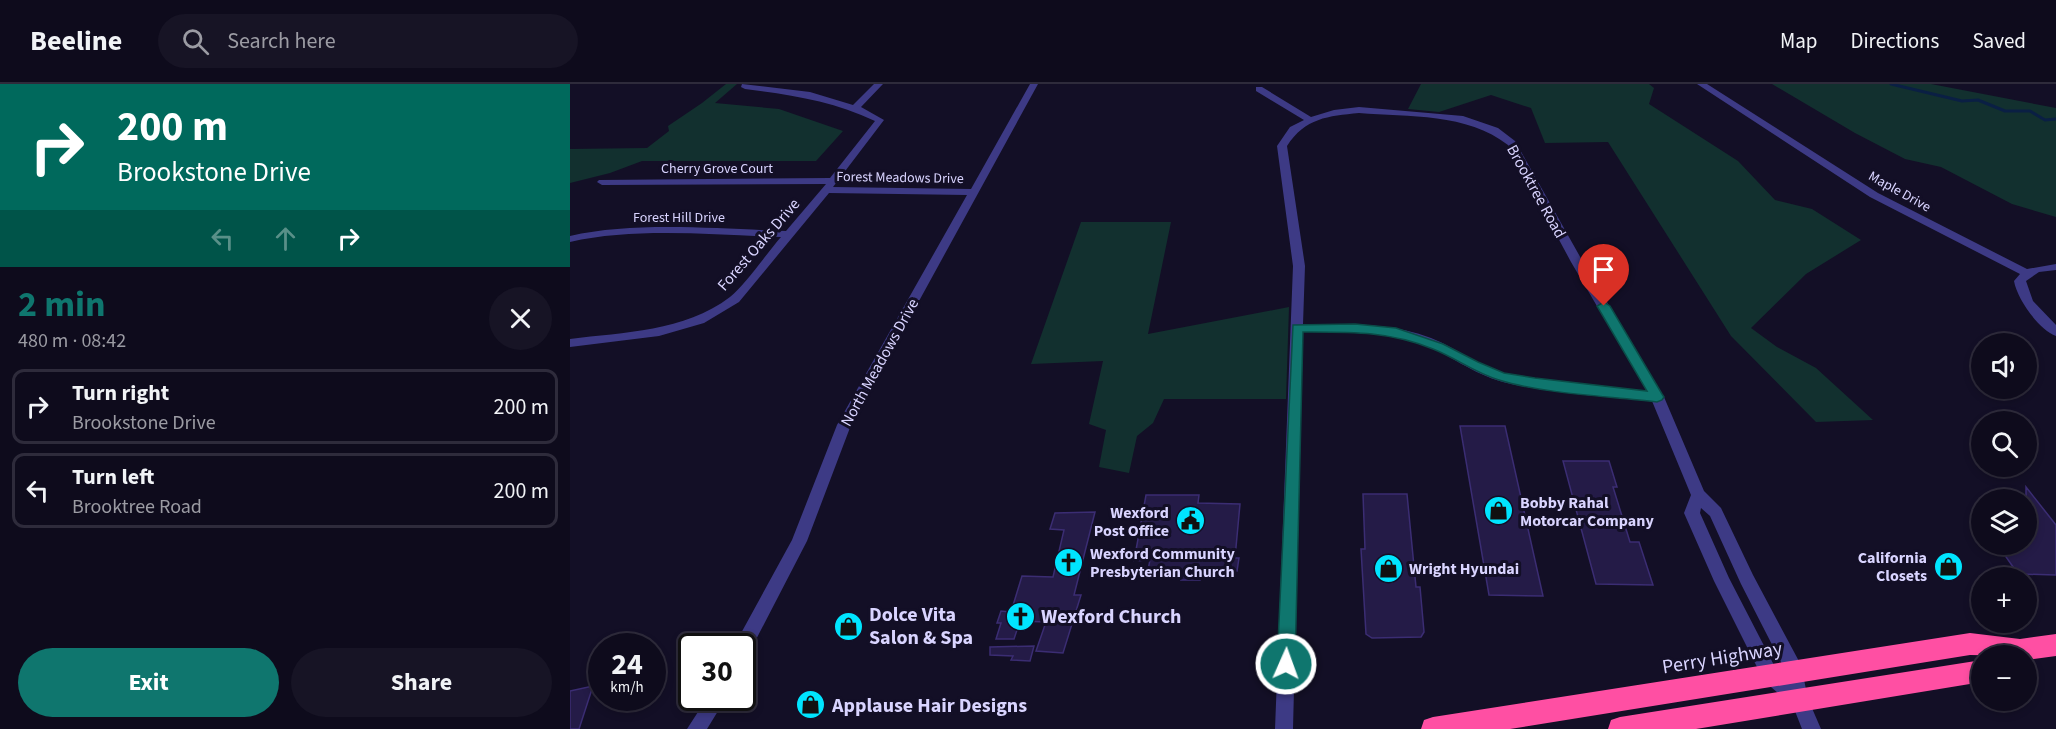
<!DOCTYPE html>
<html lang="en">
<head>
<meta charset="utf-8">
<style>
  body { margin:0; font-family:"Source Sans 3",sans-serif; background:#171425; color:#f1f3f6; height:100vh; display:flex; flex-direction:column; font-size:22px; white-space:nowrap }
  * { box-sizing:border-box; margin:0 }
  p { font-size:20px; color:#9b9ba3 }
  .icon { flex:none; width:33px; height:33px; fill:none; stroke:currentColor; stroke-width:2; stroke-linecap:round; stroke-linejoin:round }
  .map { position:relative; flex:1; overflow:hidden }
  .sheet { display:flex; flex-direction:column; background:#0e0b1c; width:570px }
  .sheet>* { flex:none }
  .hud { background:#00695c; color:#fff; overflow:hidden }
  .fabs { position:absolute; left:1401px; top:249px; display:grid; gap:12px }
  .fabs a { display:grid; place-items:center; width:66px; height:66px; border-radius:50%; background:#0e0b1c; box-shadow:0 3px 9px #0003,0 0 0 2px #2e2b3b; font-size:30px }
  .speed { position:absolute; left:18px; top:549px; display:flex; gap:12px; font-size:30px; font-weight:700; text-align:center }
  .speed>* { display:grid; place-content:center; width:78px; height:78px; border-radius:50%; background:#0e0b1c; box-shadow:0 3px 9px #0003,0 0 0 2px #2e2b3b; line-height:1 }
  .speed small { font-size:15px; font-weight:400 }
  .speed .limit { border:3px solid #111; border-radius:9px; background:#fff; color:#111 }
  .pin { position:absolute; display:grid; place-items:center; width:51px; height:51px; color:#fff; margin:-62px -26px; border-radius:50% 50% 50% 0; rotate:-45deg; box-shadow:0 0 6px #0007 }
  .pin .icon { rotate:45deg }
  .me { position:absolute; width:66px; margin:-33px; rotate:2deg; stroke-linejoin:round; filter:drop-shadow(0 0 4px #0008) }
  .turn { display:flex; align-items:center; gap:21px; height:126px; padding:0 18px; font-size:27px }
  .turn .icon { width:78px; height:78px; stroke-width:2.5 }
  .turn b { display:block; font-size:42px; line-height:51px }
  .lanes { display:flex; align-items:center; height:57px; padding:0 18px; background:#0003; justify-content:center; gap:30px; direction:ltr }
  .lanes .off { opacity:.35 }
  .round { display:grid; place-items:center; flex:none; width:63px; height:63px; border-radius:32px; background:#171425 }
  .head { display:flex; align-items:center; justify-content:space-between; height:102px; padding:0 18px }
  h1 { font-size:36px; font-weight:700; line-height:45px; color:#0f766e }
  .primary-button { display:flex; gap:12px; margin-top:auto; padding:12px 18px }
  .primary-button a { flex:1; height:69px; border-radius:36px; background:#0f766e; color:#fff; font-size:24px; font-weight:700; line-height:69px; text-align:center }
  .primary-button a+a { background:#171425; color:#f1f3f6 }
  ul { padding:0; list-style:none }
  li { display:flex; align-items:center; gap:18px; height:75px; margin:0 12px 9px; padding:0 6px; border:3px solid #2e2b3b; border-radius:12px }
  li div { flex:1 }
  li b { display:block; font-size:22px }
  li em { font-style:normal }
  header { display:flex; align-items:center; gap:36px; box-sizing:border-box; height:84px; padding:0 30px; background:#0e0b1c; border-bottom:2px solid #2e2b3b }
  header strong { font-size:28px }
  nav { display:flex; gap:33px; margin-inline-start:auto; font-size:21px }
  .search { width:420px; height:54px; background:#171425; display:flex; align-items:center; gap:15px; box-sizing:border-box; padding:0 21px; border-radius:33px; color:#9b9ba3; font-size:22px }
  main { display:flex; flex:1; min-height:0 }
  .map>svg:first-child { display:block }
  .green { fill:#12302f }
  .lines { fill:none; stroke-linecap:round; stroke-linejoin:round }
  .stream { stroke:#0a1f44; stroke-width:3 }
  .building { fill:#241b47; stroke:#3b2d73; stroke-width:1.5 }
  .street { fill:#3d3a85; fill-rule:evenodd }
  .highway { fill:#ff4fa3; fill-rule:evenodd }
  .route { fill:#0f766e; stroke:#0a4d48; stroke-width:1.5 }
  .labels { text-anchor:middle; stroke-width:6; stroke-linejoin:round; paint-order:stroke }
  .far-street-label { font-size:14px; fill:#d9d4ff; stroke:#130f26 }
  .street-label { font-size:16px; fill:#d9d4ff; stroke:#130f26 }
  .poi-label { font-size:16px; font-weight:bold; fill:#d9d4ff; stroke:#130f26; text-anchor:start }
  .near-poi-label { font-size:20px; font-weight:bold; fill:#d9d4ff; stroke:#130f26; text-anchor:start }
  .near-street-label { font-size:20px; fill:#d9d4ff; stroke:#130f26 }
</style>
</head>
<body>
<header>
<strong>Beeline</strong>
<div class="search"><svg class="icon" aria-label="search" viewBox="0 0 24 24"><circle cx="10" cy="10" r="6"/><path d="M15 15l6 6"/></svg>Search here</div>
<nav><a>Map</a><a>Directions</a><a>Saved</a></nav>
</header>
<main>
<section class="sheet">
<div class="hud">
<div class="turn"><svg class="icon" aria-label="right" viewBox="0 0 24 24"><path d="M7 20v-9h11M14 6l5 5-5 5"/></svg><div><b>200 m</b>Brookstone Drive</div></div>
<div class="lanes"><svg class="icon off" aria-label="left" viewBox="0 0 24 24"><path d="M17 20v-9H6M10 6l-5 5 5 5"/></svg><svg class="icon off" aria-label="ahead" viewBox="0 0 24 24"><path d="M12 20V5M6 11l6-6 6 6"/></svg><svg class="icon" aria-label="right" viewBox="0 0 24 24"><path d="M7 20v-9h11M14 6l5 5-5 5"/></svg></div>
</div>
<div class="head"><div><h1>2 min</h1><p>480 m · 08:42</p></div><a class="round"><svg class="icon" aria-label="close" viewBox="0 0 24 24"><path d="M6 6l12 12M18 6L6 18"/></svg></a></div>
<ul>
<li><svg class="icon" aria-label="right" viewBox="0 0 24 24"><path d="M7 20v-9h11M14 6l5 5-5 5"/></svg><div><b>Turn right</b><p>Brookstone Drive</p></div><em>200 m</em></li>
<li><svg class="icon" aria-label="left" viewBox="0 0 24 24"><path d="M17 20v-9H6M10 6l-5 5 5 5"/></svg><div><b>Turn left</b><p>Brooktree Road</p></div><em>200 m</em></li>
</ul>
<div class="primary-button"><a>Exit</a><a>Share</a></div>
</section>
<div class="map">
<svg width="1486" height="645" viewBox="0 0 1486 645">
  <rect width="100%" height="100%" fill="#130f26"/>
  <path class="green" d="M 156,0 L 167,0 L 145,19 L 209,25 L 273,47 L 246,77 L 72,77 L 40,89 L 0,99 L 0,65 L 77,64 L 99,47 L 98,42 L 132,19 Z
    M 851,0 L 1079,0 L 1084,4 L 1079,20 L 1168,77 L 1205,116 L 1242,125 L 1291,156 L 1236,190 L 1181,244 L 1207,263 L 1246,284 L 1303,336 L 1246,338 L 1161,252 L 1038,58 L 975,59 L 961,24 L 921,11 L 869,28 L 838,25 Z
    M 1202,0 L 1361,0 L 1486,24 L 1486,133 L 1442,120 L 1371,83 L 1335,75 L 1285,49 Z
    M 511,138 L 601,138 L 578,250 L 719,223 L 716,315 L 594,315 L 583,339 L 567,352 L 559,389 L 529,383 L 536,346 L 519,340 L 533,277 L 461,280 Z"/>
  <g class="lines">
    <path class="stream" d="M 1321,0 L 1392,17 L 1408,16 L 1435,27 L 1460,27 L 1475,36 L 1486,35"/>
  </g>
  <path class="building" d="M 890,342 L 935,342 L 973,512 L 919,511 Z
    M 993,377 L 1039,377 L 1047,403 L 1043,403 L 1060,458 L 1069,458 L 1083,501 L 1026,500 Z
    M 1456,403 L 1486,441 L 1486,491 L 1448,490 L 1427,460 L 1456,460 Z
    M 793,410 L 837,410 L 846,503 L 850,503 L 854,548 L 851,553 L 802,554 L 796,550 L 791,465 L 795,465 Z
    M 576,411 L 629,411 L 628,419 L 670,420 L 665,474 L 669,474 L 667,487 L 655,487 L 655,494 L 630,494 L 630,496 L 611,496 L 612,491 L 577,491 L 580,476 L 564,477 Z
    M 525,428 L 504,511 L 511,511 L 493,569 L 466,567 L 476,538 L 450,537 L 444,555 L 426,555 L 431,539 L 427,539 L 431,527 L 441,528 L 452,492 L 483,493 L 494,446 L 480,445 L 485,429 Z
    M 464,562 L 460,577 L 441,576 L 443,572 L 420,571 L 420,563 Z
    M 23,602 L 9,645 L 0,645 L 0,607 Z"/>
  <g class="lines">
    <path class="street" d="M 172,0 L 240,8 L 283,21 L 304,0 L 313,0 L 291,23 L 314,36 L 263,103 L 401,105 L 460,0 L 468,0 L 281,341 L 237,457 L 178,571 L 172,573 L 172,562 L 164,562 L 222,456 L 267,341 L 397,111 L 259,109 L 169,218 L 134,239 L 89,252 L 0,263 L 0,255 C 54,248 114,248 160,213 C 175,201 197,169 211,153 C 144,151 65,143 0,158 L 0,152 C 65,137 149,145 216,147 L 256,100 L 32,101 L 27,98 L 29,96 L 260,94 L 305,37 C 263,17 221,11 175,5 L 171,3 Z
      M 1127,0 L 1137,0 L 1308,109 L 1457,185 L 1486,180 L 1486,186 L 1469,188 L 1456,197 L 1463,217 L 1486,241 L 1486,252 C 1469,246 1447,215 1444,197 L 1450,190 L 1300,113 Z
      M 686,3 L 692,3 L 741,33 L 764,26 L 789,23 L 893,32 L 928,44 L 945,57 L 1013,178 L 1094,313 L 1134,407 L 1151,424 L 1183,491 L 1231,581 L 1238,615 L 1251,645 L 1232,645 L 1223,622 L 1194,597 L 1144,497 L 1114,429 L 1121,411 L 1082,317 C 1032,312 982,310 933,298 C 903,290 879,270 850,259 C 814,245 772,248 733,248 L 723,645 L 705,645 L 723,182 L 707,62 L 720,43 L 734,36 L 686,7 ZM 789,29 C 839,33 897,29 938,61 L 1001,178 L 1077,307 C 1030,302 981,301 935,289 C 909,282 886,264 861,254 C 820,238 776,240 733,240 L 735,182 L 717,62 C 735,34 758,32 789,29 ZM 1131,424 L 1140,432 L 1171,500 L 1216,588 L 1217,594 L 1206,585 L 1159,494 L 1130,429 Z
      M 137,614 L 156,614 L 137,645 L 117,645 Z"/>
    <path class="highway" d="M 1400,549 L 1450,555 L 1486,550 L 1486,572 L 1456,576 L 1456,572 L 1400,571 L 940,645 L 851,645 L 854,636 L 863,633 Z
      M 1412,576 L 1412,598 L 1126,645 L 1038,645 L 1041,636 L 1050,633 Z"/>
  </g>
  <path class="route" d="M 1034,218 L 1040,222 L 1092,310 L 1094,313 L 1092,316 L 1087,318 C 1039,312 974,310 929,296 C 905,289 886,274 863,265 C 819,247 779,248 733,248 L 725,580 L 723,586 L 716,589 L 710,586 L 707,580 L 723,241 L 785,240 L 826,244 L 873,260 L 908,278 L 934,289 L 965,294 L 1077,307 L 1027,222 Z"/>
  <defs>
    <symbol id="shop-disc" viewBox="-11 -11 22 22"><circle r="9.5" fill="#00e5ff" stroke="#130f26"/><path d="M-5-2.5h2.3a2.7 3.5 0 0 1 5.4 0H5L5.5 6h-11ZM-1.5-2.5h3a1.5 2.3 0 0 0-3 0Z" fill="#111"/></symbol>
    <symbol id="civic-disc" viewBox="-11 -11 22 22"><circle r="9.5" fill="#00e5ff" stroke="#130f26"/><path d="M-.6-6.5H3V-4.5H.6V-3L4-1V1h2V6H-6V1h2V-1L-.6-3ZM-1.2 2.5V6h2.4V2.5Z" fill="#111"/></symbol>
    <symbol id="church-disc" viewBox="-11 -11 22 22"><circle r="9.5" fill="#00e5ff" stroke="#130f26"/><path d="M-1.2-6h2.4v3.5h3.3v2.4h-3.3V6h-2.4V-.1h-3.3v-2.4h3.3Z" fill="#111"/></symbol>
  </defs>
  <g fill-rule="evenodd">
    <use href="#shop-disc" x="912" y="410" width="33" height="33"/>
    <use href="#civic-disc" x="604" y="420" width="33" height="33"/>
    <use href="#church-disc" x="482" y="462" width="33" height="33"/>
    <use href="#shop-disc" x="1362" y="466" width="33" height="33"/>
    <use href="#shop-disc" x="802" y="468" width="33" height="33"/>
    <use href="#church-disc" x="434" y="516" width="33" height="33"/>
    <use href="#shop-disc" x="262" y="526" width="33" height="33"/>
    <use href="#shop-disc" x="224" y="604" width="33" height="33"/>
  </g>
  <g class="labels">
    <g class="far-street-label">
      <text x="147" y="89">Cherry Grove Court</text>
      <text transform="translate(330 93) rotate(1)" y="5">Forest Meadows Drive</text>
      <text transform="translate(1330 107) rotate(29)" y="5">Maple Drive</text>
      <text x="109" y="138">Forest Hill Drive</text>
    </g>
    <g class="street-label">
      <text transform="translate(967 107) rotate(61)" y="6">Brooktree Road</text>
      <text transform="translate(188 160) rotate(-49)" y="6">Forest Oaks Drive</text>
      <text transform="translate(309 278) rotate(-61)" y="6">North Meadows Drive</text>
    </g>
    <g class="poi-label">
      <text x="950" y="424">Bobby Rahal<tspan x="950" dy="18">Motorcar Company</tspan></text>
      <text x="599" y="434" text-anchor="end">Wexford<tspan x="599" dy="18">Post Office</tspan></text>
      <text x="520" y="475">Wexford Community<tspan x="520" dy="18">Presbyterian Church</tspan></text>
      <text x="1357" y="479" text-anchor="end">California<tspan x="1357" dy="18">Closets</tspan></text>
      <text x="839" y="490">Wright Hyundai</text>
    </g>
    <g class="near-poi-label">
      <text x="299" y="537">Dolce Vita<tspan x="299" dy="23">Salon &amp; Spa</tspan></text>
      <text x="471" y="539">Wexford Church</text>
      <text x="262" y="628">Applause Hair Designs</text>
    </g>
    <g class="near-street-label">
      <text transform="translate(1152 573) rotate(-9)" y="7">Perry Highway</text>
    </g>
  </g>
</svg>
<div class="fabs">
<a><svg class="icon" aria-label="sound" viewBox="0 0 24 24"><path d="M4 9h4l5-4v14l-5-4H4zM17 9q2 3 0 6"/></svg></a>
<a><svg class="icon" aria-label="search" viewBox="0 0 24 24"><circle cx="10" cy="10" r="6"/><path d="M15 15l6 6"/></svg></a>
<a><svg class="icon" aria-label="layers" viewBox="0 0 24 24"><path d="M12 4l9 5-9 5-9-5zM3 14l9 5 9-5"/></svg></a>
<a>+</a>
<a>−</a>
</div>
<div class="speed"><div>24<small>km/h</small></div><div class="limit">30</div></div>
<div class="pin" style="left:1034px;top:222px;background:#d93025"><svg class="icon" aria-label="arrive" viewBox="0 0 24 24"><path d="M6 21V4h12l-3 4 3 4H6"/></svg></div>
<svg class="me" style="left:716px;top:580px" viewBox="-20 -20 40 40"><circle r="17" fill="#0f766e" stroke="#fff" stroke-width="3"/><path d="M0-11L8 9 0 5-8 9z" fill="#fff"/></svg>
</div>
</main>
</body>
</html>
